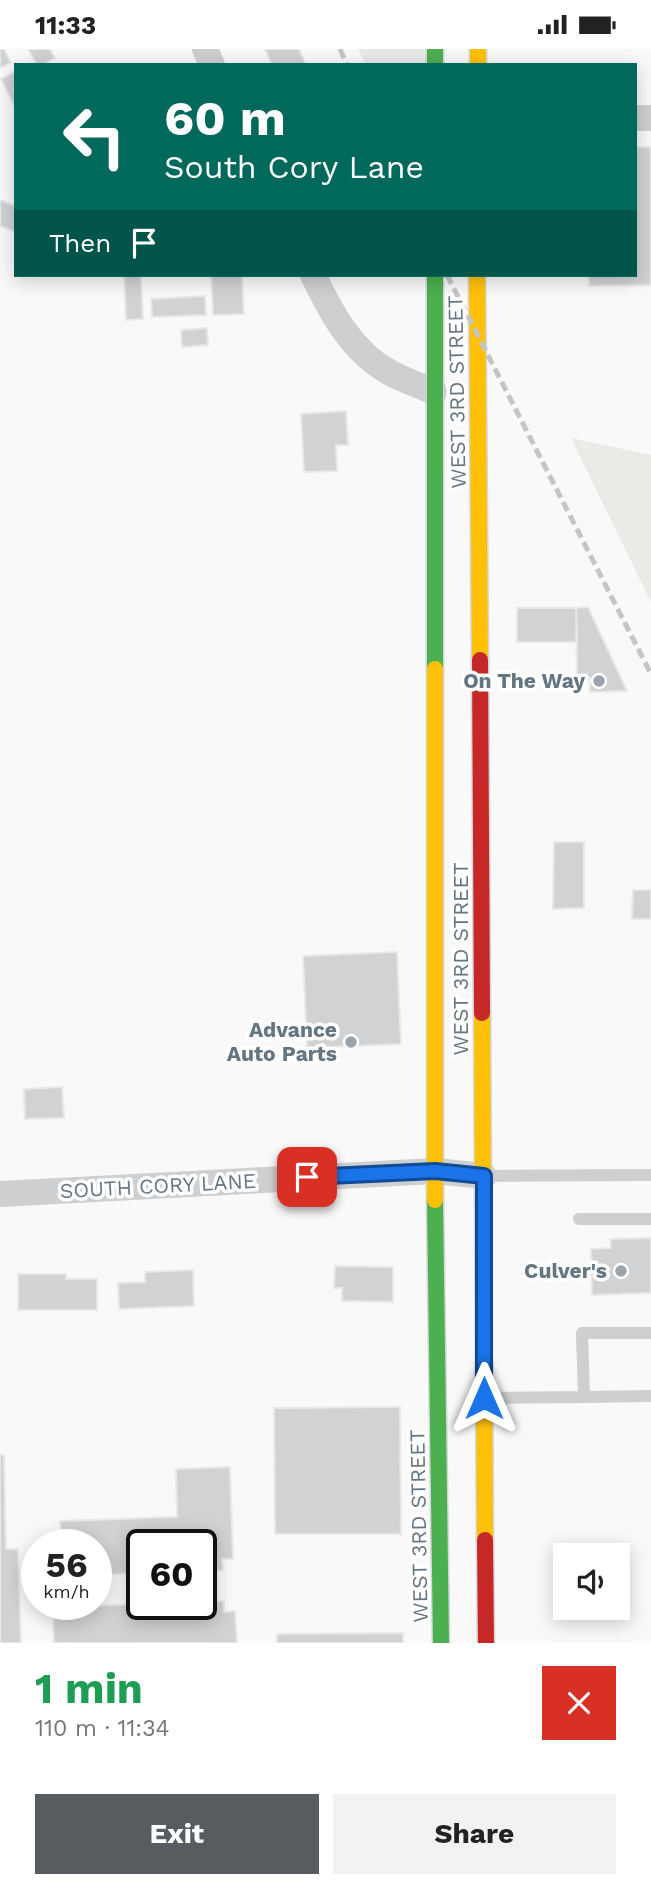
<!DOCTYPE html>
<html lang="en">
<head>
<meta charset="utf-8">
<style>
  body { margin:0; font-family:"Work Sans",sans-serif; background:#f2f2f2; color:#222; height:100vh; display:flex; flex-direction:column; font-size:26px; white-space:nowrap }
  * { box-sizing:border-box; margin:0 }
  p { font-size:23px; color:#767676 }
  .icon { flex:none; width:38px; height:38px; fill:none; stroke:currentColor; stroke-width:2; stroke-linecap:round; stroke-linejoin:round }
  .map { position:relative; height:1594px; overflow:hidden }
  .details { display:flex; flex-direction:column; background:#fff; flex:1 }
  .details>* { flex:none }
  .top-card { position:absolute; left:14px; top:14px; width:623px; height:214px; border-radius:0px; box-shadow:0 4px 18px #0003; background:#00695c; color:#fff; overflow:hidden }
  .tools { position:absolute; left:553px; top:1494px; display:grid; gap:14px }
  .tools a { display:grid; place-items:center; width:77px; height:77px; border-radius:0px; background:#fff; box-shadow:0 4px 18px #0003; font-size:35px }
  .speed { position:absolute; left:21px; top:1480px; display:flex; gap:14px; font-size:35px; font-weight:700; text-align:center }
  .speed>* { display:grid; place-content:center; width:91px; height:91px; border-radius:50%; background:#fff; box-shadow:0 4px 18px #0003; line-height:1 }
  .speed small { font-size:18px; font-weight:400 }
  .speed .limit { border:4px solid #111; border-radius:10px; background:#fff; color:#111 }
  .pin { position:absolute; display:grid; place-items:center; width:60px; height:60px; color:#fff; margin:-30px; border-radius:14px; box-shadow:0 4px 10px #0006 }
  .me { position:absolute; width:77px; margin:-38px; rotate:0deg; stroke-linejoin:round; filter:drop-shadow(0 0 5px #0008) }
  .turn { display:flex; align-items:center; gap:24px; height:147px; padding:0 35px; font-size:32px }
  .turn .icon { width:91px; height:91px; stroke-width:2.5 }
  .turn b { display:block; font-size:49px; line-height:60px }
  .then { display:flex; align-items:center; height:66px; padding:0 35px; background:#0003; gap:14px; font-size:26px }
  .round { display:grid; place-items:center; flex:none; width:74px; height:74px; border-radius:0px; background:#f2f2f2 }
  .summary { display:flex; align-items:center; justify-content:space-between; height:119px; padding:0 35px }
  h1 { font-size:42px; font-weight:700; line-height:52px; color:#1e9e55 }
  .primary-button { display:flex; gap:14px; margin-top:auto; padding:14px 35px }
  .primary-button a { flex:1; height:80px; border-radius:0px; background:#585c60; color:#fff; font-size:28px; font-weight:700; line-height:80px; text-align:center }
  .primary-button a+a { background:#f2f2f2; color:#222 }
  .status { display:flex; justify-content:space-between; align-items:center; height:49px; padding:0 35px; background:#fff; direction:ltr }
  .status svg { height:19px; fill:currentColor }
  .map>svg:first-child { display:block }
  .built { fill:#e8e9e9 }
  .green { fill:#e8ebe6 }
  .building { fill:#d0d2d3; stroke:#e8e8e8; stroke-width:2 }
  .lines { fill:none; stroke-linecap:round; stroke-linejoin:round }
  .fast-casing { stroke:#d5d6d7; stroke-width:19 }
  .slow-casing { stroke:#d5d6d7; stroke-width:19 }
  .jam-casing { stroke:#d5d6d7; stroke-width:19 }
  .lane { stroke:#cecfd0; stroke-width:12 }
  .street { stroke:#cecfd0; stroke-width:26 }
  .fast { stroke:#4caf50; stroke-width:16 }
  .slow { stroke:#ffc107; stroke-width:16 }
  .jam { stroke:#c62828; stroke-width:16 }
  .rail { stroke:#c3c5c6; stroke-width:5; stroke-dasharray:10 5; stroke-linecap:butt }
  .route-casing { stroke:#114b97; stroke-width:18 }
  .route { stroke:#1a73e8; stroke-width:12 }
  .poi-dot { fill:#99a4ac; stroke:#fff; stroke-width:2.5 }
  .labels { text-anchor:middle; stroke-width:7; stroke-linejoin:round; paint-order:stroke }
  .street-label { font-size:21px; fill:#657683; stroke:#fff }
  .poi-label { font-size:21px; font-weight:bold; fill:#657683; stroke:#fff; text-anchor:end }
</style>
</head>
<body>
<div class="status"><b>11:33</b><svg viewBox="0 0 49 12"><path d="M0 12V9h3v3zM5 12V6h3v6zM10 12V3h3v9zM15 12V0h3v12zM26 1h20v11H26zM47 4h2v5h-2z"/></svg></div>
<div class="map">
<svg width="651" height="1594" viewBox="0 0 651 1594">
  <rect width="100%" height="100%" fill="#f9f9f9"/>
  <path class="built" d="M 358,0 L 429,0 L 429,16 L 366,16 Z"/>
  <path class="green" d="M 571,389 L 651,406 L 651,553 Z"/>
  <path class="building" d="M 0,0 L 4,0 L 11,14 L 0,19 Z
    M 28,0 L 50,0 L 55,9 L 43,16 L 37,16 Z
    M 265,0 L 299,0 L 306,16 L 272,16 Z
    M 16,22 L 16,61 L 1,30 Z
    M 635,98 L 651,98 L 651,236 L 589,237 L 589,226 L 635,226 Z
    M 0,151 L 16,157 L 16,183 L 0,177 Z
    M 124,226 L 141,226 L 143,270 L 126,271 Z
    M 211,226 L 242,226 L 244,265 L 213,266 Z
    M 205,247 L 206,266 L 152,268 L 151,250 Z
    M 207,279 L 208,296 L 182,298 L 181,281 Z
    M 346,362 L 348,396 L 336,396 L 337,422 L 304,423 L 301,365 Z
    M 588,558 L 627,642 L 590,643 L 590,629 L 577,629 L 576,559 Z
    M 517,559 L 576,559 L 577,593 L 517,593 Z
    M 554,793 L 584,793 L 584,859 L 553,860 Z
    M 633,841 L 651,841 L 651,870 L 632,870 Z
    M 397,903 L 401,995 L 307,999 L 303,907 Z
    M 62,1038 L 64,1069 L 25,1070 L 24,1040 Z
    M 651,1189 L 651,1244 L 592,1246 L 591,1200 L 611,1199 L 610,1190 Z
    M 335,1217 L 393,1218 L 393,1253 L 342,1252 L 342,1239 L 334,1239 Z
    M 193,1221 L 194,1257 L 119,1260 L 118,1234 L 145,1233 L 145,1223 Z
    M 18,1225 L 66,1225 L 66,1230 L 97,1230 L 97,1261 L 18,1261 Z
    M 400,1358 L 401,1485 L 275,1485 L 274,1359 Z
    M 0,1406 L 4,1406 L 6,1500 L 18,1500 L 21,1594 L 0,1594 Z
    M 230,1418 L 233,1510 L 222,1510 L 223,1521 L 201,1522 L 201,1496 L 142,1496 L 142,1524 L 96,1526 L 96,1496 L 50,1496 L 50,1485 L 61,1485 L 60,1472 L 177,1468 L 176,1420 Z
    M 224,1552 L 224,1563 L 235,1562 L 237,1594 L 54,1594 L 53,1570 L 63,1569 L 63,1558 L 142,1555 L 201,1556 L 201,1553 Z
    M 403,1584 L 403,1594 L 277,1594 L 277,1585 Z"/>
  <g class="lines">
    <defs>
      <path id="fast" d="M 435,0 L 435,16
        M 435,620 L 435,226
        M 435,1151 L 441,1594"/>
      <path id="slow" d="M 478,0 L 478,16
        M 477,226 L 480,611
        M 435,620 L 435,1151
        M 482,964 L 485,1491"/>
      <path id="jam" d="M 480,611 L 482,964
        M 485,1491 L 486,1594"/>
    </defs>
    <use href="#fast" class="fast-casing"/>
    <use href="#slow" class="slow-casing"/>
    <use href="#jam" class="jam-casing"/>
    <path class="lane" d="M 487,1127 L 651,1126
      M 579,1170 L 651,1170
      M 584,1348 L 651,1347
      M 487,1349 L 584,1348 L 582,1284 L 651,1284"/>
    <path class="street" d="M 205,0 L 212,16
      M 635,69 L 651,69
      M 313,226 C 331,263 351,302 389,323 C 403,331 419,336 434,343
      M 0,1145 L 435,1122 L 484,1127"/>
    <use href="#fast" class="fast"/>
    <use href="#slow" class="slow"/>
    <use href="#jam" class="jam"/>
    <path class="rail" d="M 340,0 L 347,16
      M 447,226 L 651,625"/>
  </g>
  <g class="lines">
    <defs>
      <path id="route" d="M 307,1128 L 435,1122 L 484,1127 L 484,1349"/>
    </defs>
    <use href="#route" class="route-casing"/>
    <use href="#route" class="route"/>
  </g>
  <g class="poi-dot">
    <circle cx="599" cy="632" r="7"/>
    <circle cx="351" cy="993" r="7"/>
    <circle cx="621" cy="1222" r="7"/>
  </g>
  <g class="labels">
    <g class="street-label">
      <text transform="translate(457 343) rotate(-91)" y="7">WEST 3RD STREET</text>
      <text transform="translate(461 910) rotate(-90)" y="7">WEST 3RD STREET</text>
      <text transform="translate(158 1137) rotate(-3)" y="7">SOUTH CORY LANE</text>
      <text transform="translate(419 1477) rotate(-91)" y="7">WEST 3RD STREET</text>
    </g>
    <g class="poi-label">
      <text x="585" y="639">On The Way</text>
      <text x="337" y="988">Advance<tspan x="337" dy="24">Auto Parts</tspan></text>
      <text x="607" y="1229">Culver's</text>
    </g>
  </g>
</svg>
<div class="tools">
<a><svg class="icon" aria-label="sound" viewBox="0 0 24 24"><path d="M4 9h4l5-4v14l-5-4H4zM17 9q2 3 0 6"/></svg></a>
</div>
<div class="speed"><div>56<small>km/h</small></div><div class="limit">60</div></div>
<div class="pin" style="left:307px;top:1128px;background:#d93025"><svg class="icon" aria-label="arrive" viewBox="0 0 24 24"><path d="M6 21V4h12l-3 4 3 4H6"/></svg></div>
<svg class="me" style="left:484px;top:1349px" viewBox="-20 -20 40 40"><path d="M0-17L14 15 0 8-14 15z" fill="#1a73e8" stroke="#fff" stroke-width="4"/></svg>
<div class="top-card">
<div class="turn"><svg class="icon" aria-label="left" viewBox="0 0 24 24"><path d="M17 20v-9H6M10 6l-5 5 5 5"/></svg><div><b>60 m</b>South Cory Lane</div></div>
<div class="then">Then<svg class="icon" aria-label="arrive" viewBox="0 0 24 24"><path d="M6 21V4h12l-3 4 3 4H6"/></svg></div>
</div>
</div>
<section class="details">
<div class="summary"><div><h1>1 min</h1><p>110 m · 11:34</p></div><a class="round" style="background:#d93025;color:#fff"><svg class="icon" aria-label="close" viewBox="0 0 24 24"><path d="M6 6l12 12M18 6L6 18"/></svg></a></div>
<div class="primary-button"><a>Exit</a><a>Share</a></div>
</section>
</body>
</html>
